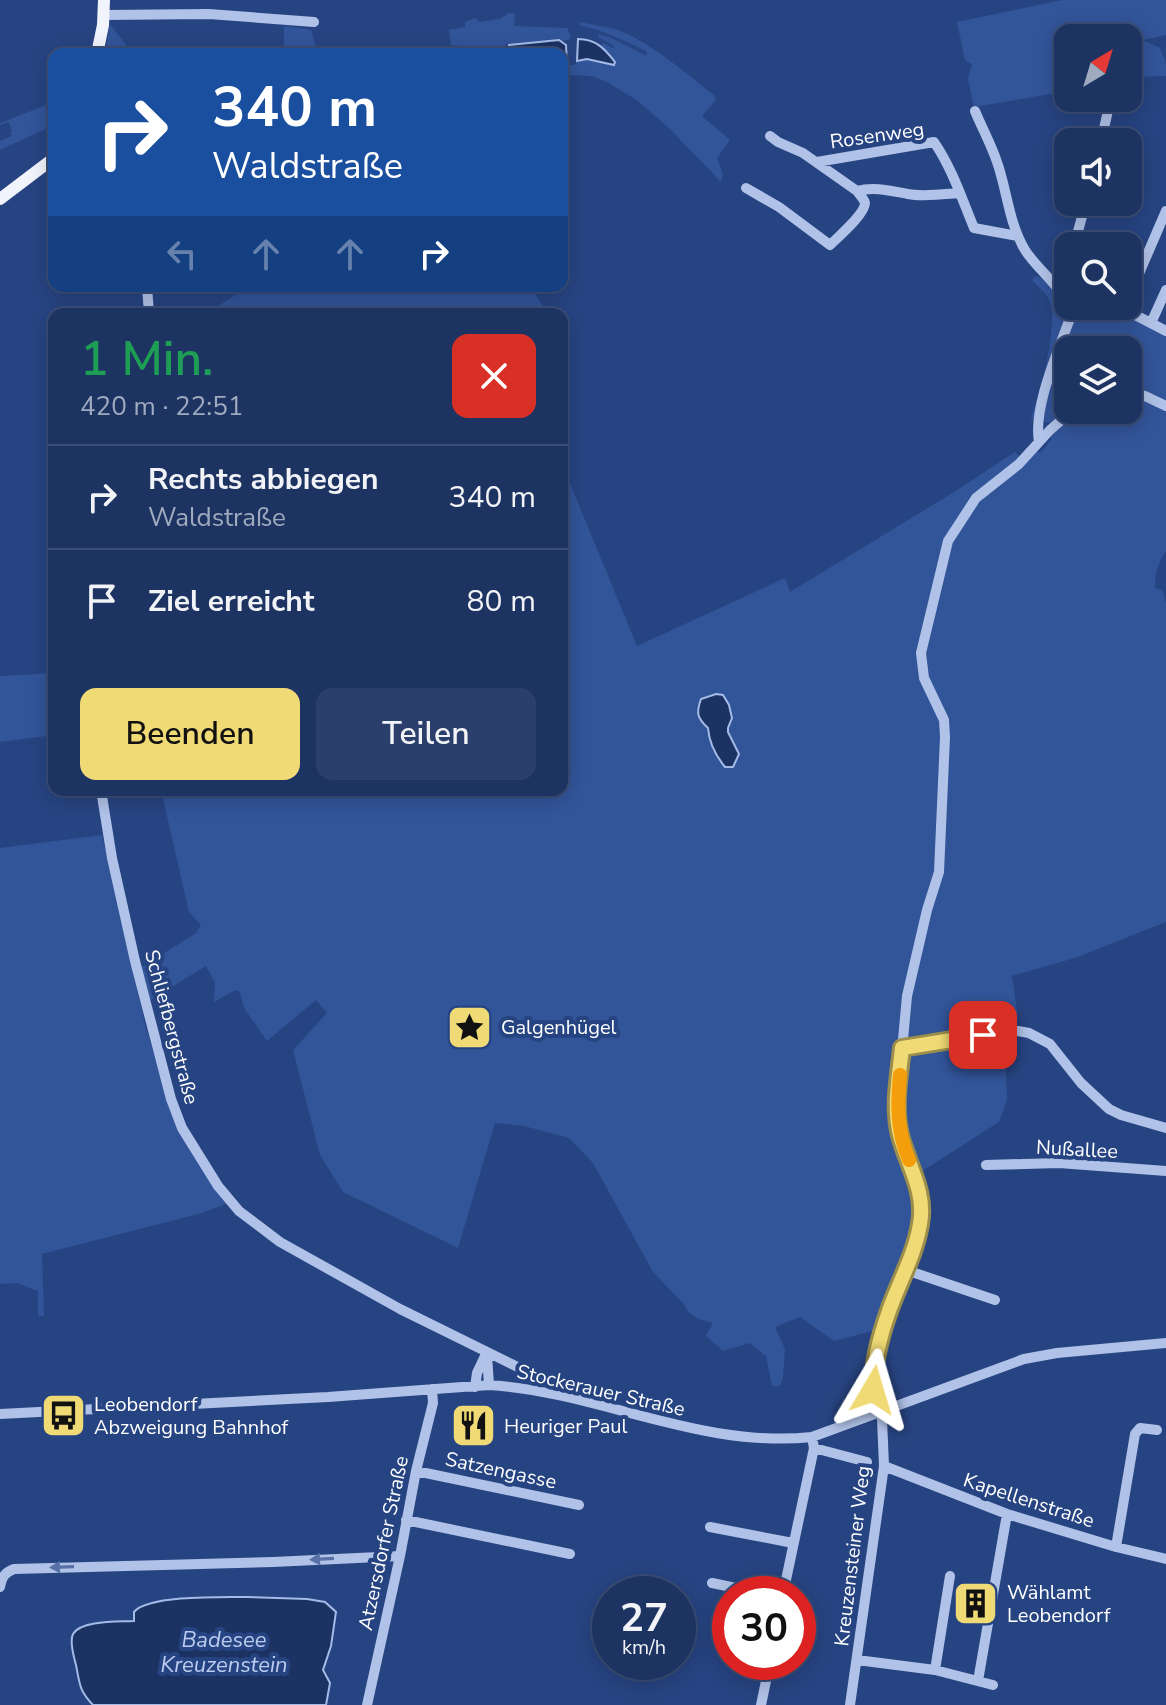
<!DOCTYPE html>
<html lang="de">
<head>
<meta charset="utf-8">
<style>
  body { margin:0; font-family:"Nunito Sans",sans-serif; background:#2a3f6b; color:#f1f3f6; height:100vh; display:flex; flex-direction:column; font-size:30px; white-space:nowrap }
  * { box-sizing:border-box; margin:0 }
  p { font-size:26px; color:#a0aabe }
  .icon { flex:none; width:44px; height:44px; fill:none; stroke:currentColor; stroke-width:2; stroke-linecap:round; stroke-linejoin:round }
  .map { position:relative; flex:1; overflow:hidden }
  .panel { position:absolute; left:48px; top:308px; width:520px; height:488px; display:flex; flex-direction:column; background:#1d3362; border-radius:16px; box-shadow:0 4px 20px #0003,0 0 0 2px #3b4e77 }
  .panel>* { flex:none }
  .banner { position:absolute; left:48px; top:48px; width:520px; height:244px; border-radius:16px; box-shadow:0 4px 20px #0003,0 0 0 2px #3b4e77; background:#1a4fa0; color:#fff; overflow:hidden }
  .needle { width:52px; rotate:38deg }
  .controls { position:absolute; left:1054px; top:24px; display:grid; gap:16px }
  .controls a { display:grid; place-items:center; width:88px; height:88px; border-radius:16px; background:#1d3362; box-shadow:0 4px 20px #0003,0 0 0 2px #3b4e77; font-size:40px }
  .speed { position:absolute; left:592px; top:1576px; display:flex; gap:16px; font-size:40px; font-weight:700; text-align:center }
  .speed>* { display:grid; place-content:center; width:104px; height:104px; border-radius:50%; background:#1d3362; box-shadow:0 4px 20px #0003,0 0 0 2px #3b4e77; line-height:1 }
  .speed small { font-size:20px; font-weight:400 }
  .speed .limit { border:12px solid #d22; background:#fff; color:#111 }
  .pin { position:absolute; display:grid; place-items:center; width:68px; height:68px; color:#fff; margin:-34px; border-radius:16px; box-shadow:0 4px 12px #0006 }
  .me { position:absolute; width:88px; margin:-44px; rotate:7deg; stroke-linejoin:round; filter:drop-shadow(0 0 6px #0008) }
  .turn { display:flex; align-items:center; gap:28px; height:168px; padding:0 32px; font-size:36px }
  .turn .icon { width:104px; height:104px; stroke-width:2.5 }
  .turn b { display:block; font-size:56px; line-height:68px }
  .lanes { display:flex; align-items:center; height:76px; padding:0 32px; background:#0003; justify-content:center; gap:40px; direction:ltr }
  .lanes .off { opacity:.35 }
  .round { display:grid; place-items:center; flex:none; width:84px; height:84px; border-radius:16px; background:#2a3f6b }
  .summary { display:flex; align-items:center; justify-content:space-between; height:136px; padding:0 32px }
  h1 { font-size:48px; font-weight:600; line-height:60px; color:#1e9e55 }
  .button { display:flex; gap:16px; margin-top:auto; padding:16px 32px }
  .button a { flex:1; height:92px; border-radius:16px; background:#efda75; color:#111; font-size:32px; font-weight:600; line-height:92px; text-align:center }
  .button a+a { background:#2a3f6b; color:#f1f3f6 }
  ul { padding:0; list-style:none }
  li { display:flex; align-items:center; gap:24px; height:104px; padding:0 32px; border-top:2px solid #3b4e77 }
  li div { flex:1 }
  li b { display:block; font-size:30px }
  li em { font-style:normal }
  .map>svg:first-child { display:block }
  .green { fill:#325499; fill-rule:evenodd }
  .water { fill:#1b3263; stroke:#a4bbe7; stroke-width:2 }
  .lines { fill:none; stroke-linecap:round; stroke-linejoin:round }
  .minor { stroke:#b0c2e7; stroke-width:10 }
  .major { stroke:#f1f4fd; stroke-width:12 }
  .oneway { fill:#5770a5 }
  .route-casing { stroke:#9b8e4c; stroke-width:20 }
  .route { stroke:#efda75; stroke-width:14 }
  .slow { stroke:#f59e0b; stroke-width:14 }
  .labels { text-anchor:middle; stroke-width:8; stroke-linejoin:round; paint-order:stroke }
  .street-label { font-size:20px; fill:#fff; stroke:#274482 }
  .poi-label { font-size:20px; fill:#fff; stroke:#274482; text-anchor:start }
  .water-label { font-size:22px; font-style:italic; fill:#bce; stroke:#274482 }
</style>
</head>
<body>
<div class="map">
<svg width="1166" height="1705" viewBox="0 0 1166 1705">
  <rect width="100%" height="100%" fill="#274482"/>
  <path class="green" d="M 1063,0 L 1166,0 L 1166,35 L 1143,40 L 1160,48 L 1166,63 L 1166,76 L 1128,77 L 1128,38 L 1068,38 L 1068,91 L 974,107 L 968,79 L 972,64 L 965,60 L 957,22 Z
    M 509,13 L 515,14 L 514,26 L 567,28 L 571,36 L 569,40 L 509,45 L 509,43 L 498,50 L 451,45 L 449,30 L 465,27 L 465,22 L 475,18 L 480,22 L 500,19 Z
    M 580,22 C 592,25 606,26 618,30 C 653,44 684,72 714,95 L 716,100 L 702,116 L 730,140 L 717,158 L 723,174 L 721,182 L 669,128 L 638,101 L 607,82 L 592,76 L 562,75 L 562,66 L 575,65 L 577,61 C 589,59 602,62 615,61 L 601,46 L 604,43 L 613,48 L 614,46 L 598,37 L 599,34 L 611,38 L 647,56 L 646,51 C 624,40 604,31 579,25 Z
    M 110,24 L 130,50 L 143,50 L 146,54 L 105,54 Z
    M 284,26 L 311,30 L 317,51 L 330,54 L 282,54 L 284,43 Z
    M 54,102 L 54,125 L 0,150 L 0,141 L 12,136 L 10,132 L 12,131 L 9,122 L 0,125 L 0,123 Z
    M 1036,276 L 1068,287 L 1068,306 L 1106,306 L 1166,336 L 1166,551 C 1158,563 1155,573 1155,588 L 1162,590 L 1166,603 L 1166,922 L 1075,958 L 1012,976 L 1018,1018 L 1004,1032 L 1007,1100 L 999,1122 L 913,1177 L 917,1195 L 915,1223 L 876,1330 L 834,1341 L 800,1317 L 775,1327 L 785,1349 L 783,1378 L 780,1386 L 772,1386 L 766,1356 L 750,1343 L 723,1351 L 706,1336 L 713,1323 C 702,1320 688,1317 685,1305 L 653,1272 L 593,1163 L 569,1138 L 524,1126 L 495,1123 L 458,1248 L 343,1192 L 320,1155 L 293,1050 L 327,1013 L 316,1000 L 267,1041 L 244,1008 L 240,992 L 235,990 L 214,1002 L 215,982 L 206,966 L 147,1002 L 139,969 L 196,933 L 201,925 L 189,912 L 161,790 L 562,790 L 562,464 L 637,646 L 785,578 L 790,592 L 954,492 L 1015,452 L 1026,462 L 1035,452 L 1041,452 L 1051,440 L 1051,435 L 1061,415 L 1050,423 L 1031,419 C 1039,393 1060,324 1049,299 C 1046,293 1037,286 1032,280 ZM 1068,350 L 1128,350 L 1128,410 L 1068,410 Z
    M 250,286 L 530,286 L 548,314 L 205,314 Z
    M 54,673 L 54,735 L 0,742 L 0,676 Z
    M 102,835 L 145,1024 L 174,1120 L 189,1149 L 226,1204 L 202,1213 L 42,1254 L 44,1316 L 38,1316 L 38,1291 L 17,1283 L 0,1284 L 0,848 Z"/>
  <path class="water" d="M 578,39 C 596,39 605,49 615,62 L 614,65 L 587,59 L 577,61 Z
    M 559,40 L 566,45 L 567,65 L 562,66 L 562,54 L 510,54 L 509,45 Z
    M 716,694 L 723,695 L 729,705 L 732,718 L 728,728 L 728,732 L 739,754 L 733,767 L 725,767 C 716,756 709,742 708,728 C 697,718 696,713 701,699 Z
    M 247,1597 L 307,1599 L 325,1602 L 336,1612 L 331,1646 L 323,1670 L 330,1683 L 326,1705 L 93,1705 C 79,1690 80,1685 76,1665 C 74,1657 69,1642 73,1634 C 81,1620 119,1622 134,1621 L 134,1612 C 148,1595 223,1597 247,1597 Z"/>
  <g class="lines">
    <path class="minor" d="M 104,15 L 209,14 L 314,22
      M 975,111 C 982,128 991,144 997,162 C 1007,190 1009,224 1025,250 C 1040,274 1070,290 1069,321 C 1057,354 1033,408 1039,442
      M 1101,142 L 1109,106
      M 817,162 L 934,142 C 952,168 962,199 974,228 L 1018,236
      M 746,188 L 779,207 L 830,245 C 838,237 865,214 865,203 C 864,199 860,195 857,191 L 803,153 L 778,142 L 770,136
      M 857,191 C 874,186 892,191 908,194 C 923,197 945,194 960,193
      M 1074,246 L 1086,202
      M 1064,283 L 1068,270
      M 147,286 L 149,314
      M 1128,299 L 1166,211
      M 1118,306 L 1166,331
      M 1151,323 L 1166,290
      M 1128,393 L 1145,396 L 1166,406
      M 101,790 L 112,858 L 135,961 L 171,1099 L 182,1128 L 218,1186 L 239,1211 L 280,1242 L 400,1309 L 552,1384
      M 902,1048 L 941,1041 L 1004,1032 L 1018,1031 L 1029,1033 L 1050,1044 L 1081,1083 L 1109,1109 L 1121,1115 L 1166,1128
      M 986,1165 L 1059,1163 L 1166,1171
      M 906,1270 L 995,1300
      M 487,1355 L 489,1385
      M 475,1387 L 477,1373 L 487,1352
      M 0,1414 L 328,1397 L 489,1385 C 599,1392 700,1449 812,1437 L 1024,1359 L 1057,1353 L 1166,1343
      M 814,1448 L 867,1462
      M 884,1466 L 1007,1514 L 1116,1547 L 1166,1559
      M 416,1471 L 579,1505
      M 406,1520 L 570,1554
      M 710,1527 L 793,1543
      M 1116,1547 L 1135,1434 L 1140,1428 L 1157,1430
      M 712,1583 L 765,1594
      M 0,1587 C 2,1577 4,1573 14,1569 L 273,1562 L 400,1556
      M 783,1594 L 814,1448 L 812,1437
      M 857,1660 L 935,1670 L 993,1685
      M 935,1670 L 950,1576
      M 978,1681 L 1007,1514
      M 367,1705 L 400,1556 L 416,1471 L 433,1403 L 432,1389
      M 761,1705 L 770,1662
      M 850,1705 L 884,1466 L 882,1419 L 874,1399 L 873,1376 L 876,1359 L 889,1312 L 912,1256 L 920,1224 L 922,1207 L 920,1190 L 900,1134 L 897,1105 L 907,996 L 927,910 L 939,872 L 945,737 L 944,720 L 924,678 L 921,653 L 948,541 L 976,498 L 1019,464 L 1050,430 L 1073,410"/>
    <path class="major" d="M 97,54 L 103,25 L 104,0
      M 0,199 L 54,158"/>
  </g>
  <defs><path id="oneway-solid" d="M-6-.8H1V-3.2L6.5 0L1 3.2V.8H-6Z" transform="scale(2)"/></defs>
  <g class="oneway">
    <use href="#oneway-solid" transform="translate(322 1559) rotate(177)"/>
    <use href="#oneway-solid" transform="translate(62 1567) rotate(178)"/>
  </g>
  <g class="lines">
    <defs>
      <path id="route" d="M 873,1390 C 873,1363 880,1336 889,1311 C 899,1282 915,1255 920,1224 C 926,1191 908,1166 900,1135 C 893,1107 899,1077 902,1048 L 983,1035"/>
    </defs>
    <use href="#route" class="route-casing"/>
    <use href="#route" class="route"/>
    <path class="slow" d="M 900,1075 C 897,1106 897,1131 909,1160"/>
  </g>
  <defs>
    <symbol id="sight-square" viewBox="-11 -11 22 22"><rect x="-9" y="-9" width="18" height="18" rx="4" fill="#efda75" stroke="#274482"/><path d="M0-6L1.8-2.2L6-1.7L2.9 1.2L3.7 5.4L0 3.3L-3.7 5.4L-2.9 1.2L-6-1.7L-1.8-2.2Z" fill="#111"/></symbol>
    <symbol id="bus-square" viewBox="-11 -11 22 22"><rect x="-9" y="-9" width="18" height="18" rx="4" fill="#efda75" stroke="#274482"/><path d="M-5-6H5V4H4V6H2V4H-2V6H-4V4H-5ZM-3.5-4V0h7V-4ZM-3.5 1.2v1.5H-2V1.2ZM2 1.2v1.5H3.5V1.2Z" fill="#111"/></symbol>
    <symbol id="restaurant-square" viewBox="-11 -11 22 22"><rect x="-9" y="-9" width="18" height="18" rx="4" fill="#efda75" stroke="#274482"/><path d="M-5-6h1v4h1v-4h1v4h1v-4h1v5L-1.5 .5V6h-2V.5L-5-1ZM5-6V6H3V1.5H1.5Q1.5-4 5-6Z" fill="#111"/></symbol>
    <symbol id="building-square" viewBox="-11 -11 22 22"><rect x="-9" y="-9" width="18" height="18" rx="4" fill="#efda75" stroke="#274482"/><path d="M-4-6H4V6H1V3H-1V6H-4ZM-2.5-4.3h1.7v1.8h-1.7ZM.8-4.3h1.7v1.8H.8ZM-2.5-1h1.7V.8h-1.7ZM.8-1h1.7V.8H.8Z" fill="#111"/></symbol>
  </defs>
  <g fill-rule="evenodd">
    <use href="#sight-square" x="444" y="1002" width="51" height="51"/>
    <use href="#bus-square" x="38" y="1390" width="51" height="51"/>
    <use href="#restaurant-square" x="448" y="1400" width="51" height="51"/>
    <use href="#building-square" x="950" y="1578" width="51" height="51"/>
  </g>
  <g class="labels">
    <g class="street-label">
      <text transform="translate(877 135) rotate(-8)" y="7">Rosenweg</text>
      <text transform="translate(172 1027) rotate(75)" y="7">Schliefbergstraße</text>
      <text transform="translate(1077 1149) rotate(3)" y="7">Nußallee</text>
      <text transform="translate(601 1390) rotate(13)" y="7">Stockerauer Straße</text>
      <text transform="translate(501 1470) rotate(12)" y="7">Satzengasse</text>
      <text transform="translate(1029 1500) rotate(18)" y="7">Kapellenstraße</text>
      <text transform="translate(383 1543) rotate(-78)" y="7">Atzersdorfer Straße</text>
      <text transform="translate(852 1556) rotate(-83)" y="7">Kreuzensteiner Weg</text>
    </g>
    <g class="poi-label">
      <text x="501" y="1034">Galgenhügel</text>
      <text x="94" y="1411">Leobendorf<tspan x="94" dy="23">Abzweigung Bahnhof</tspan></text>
      <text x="504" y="1433">Heuriger Paul</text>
      <text x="1007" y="1599">Wählamt<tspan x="1007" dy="23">Leobendorf</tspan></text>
    </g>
    <g class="water-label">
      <text x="224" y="1647">Badesee<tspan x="224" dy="25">Kreuzenstein</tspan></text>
    </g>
  </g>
</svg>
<div class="controls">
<a><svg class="needle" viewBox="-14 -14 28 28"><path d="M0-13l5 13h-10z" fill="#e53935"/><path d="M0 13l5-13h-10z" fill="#a0aabe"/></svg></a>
<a><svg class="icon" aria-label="sound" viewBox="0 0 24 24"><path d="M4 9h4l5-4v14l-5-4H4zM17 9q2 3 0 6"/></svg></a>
<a><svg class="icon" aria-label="search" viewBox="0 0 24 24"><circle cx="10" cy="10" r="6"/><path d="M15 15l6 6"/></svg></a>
<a><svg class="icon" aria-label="layers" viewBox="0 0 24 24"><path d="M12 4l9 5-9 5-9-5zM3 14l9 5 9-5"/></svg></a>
</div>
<div class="speed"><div>27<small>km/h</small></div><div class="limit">30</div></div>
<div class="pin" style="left:983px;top:1035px;background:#d93025"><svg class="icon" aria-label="arrive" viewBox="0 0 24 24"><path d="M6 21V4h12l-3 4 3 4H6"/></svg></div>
<svg class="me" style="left:873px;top:1390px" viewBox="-20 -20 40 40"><path d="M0-17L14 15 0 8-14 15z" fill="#efda75" stroke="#fff" stroke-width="4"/></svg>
<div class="banner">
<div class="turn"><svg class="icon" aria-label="right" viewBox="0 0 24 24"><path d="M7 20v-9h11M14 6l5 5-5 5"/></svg><div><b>340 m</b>Waldstraße</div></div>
<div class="lanes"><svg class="icon off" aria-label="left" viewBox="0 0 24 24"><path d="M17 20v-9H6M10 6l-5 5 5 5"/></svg><svg class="icon off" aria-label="ahead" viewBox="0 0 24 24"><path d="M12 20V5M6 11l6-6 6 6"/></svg><svg class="icon off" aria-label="ahead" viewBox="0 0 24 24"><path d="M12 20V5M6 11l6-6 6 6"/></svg><svg class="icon" aria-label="right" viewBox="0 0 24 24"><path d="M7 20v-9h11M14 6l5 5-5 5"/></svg></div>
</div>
<section class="panel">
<div class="summary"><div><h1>1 Min.</h1><p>420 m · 22:51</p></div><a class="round" style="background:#d93025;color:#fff"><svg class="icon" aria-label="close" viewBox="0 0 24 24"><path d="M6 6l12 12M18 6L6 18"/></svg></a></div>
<ul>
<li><svg class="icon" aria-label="right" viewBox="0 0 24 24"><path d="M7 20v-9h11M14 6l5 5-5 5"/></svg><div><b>Rechts abbiegen</b><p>Waldstraße</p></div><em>340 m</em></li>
<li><svg class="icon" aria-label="arrive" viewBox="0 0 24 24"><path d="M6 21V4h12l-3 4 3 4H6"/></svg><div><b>Ziel erreicht</b></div><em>80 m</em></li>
</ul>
<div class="button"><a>Beenden</a><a>Teilen</a></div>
</section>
</div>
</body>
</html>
